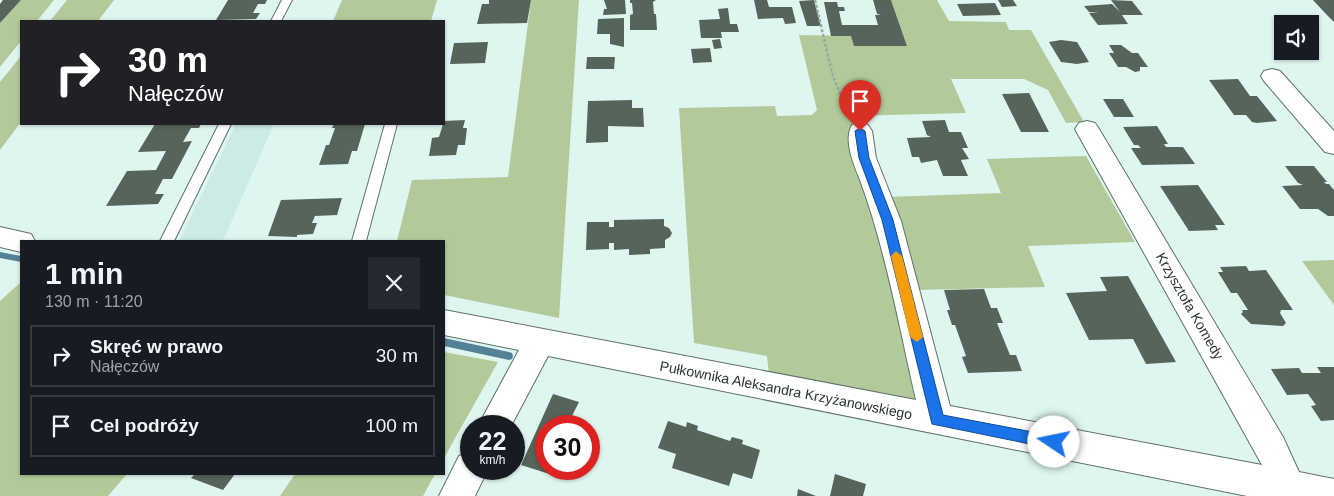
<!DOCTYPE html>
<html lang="pl">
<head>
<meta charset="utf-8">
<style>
  body { margin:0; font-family:Helvetica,sans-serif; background:#242831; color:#f1f3f6; height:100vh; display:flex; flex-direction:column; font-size:19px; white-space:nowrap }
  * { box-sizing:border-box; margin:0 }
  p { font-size:16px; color:#9ea1a6 }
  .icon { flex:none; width:28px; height:28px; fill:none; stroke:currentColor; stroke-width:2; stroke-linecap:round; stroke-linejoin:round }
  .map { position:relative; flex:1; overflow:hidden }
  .sheet { position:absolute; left:20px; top:240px; width:425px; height:235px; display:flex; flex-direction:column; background:#171b24; border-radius:0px; box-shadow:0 1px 4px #0004 }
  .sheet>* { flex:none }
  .guide { position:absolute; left:20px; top:20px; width:425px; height:105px; border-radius:0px; box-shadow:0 1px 4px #0004; background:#202124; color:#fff; overflow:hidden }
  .tools { position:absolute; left:1274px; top:15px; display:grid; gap:10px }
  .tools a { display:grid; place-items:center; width:45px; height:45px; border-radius:0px; background:#171b24; box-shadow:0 1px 4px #0004; font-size:25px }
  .speed { position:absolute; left:460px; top:415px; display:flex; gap:10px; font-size:25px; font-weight:700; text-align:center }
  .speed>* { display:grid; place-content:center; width:65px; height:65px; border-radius:50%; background:#171b24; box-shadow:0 1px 4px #0004; line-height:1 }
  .speed small { font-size:12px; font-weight:400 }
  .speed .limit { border:8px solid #d22; background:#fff; color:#111 }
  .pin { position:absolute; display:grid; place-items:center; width:42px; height:42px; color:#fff; margin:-51px -21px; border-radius:50% 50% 50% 0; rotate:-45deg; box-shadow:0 0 5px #0007 }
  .pin .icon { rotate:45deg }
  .me { position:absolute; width:55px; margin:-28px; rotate:281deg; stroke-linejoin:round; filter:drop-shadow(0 0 4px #0008) }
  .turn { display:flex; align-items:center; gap:18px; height:105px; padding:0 25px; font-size:22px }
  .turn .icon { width:65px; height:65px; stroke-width:2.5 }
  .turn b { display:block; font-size:35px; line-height:42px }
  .round { display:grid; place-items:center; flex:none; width:52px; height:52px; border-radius:0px; background:#242831 }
  .summary { display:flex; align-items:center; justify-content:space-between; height:85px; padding:0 25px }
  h1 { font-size:30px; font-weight:700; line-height:38px }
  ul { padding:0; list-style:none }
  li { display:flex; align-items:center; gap:15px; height:62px; margin:0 10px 8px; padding:0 15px; border:2px solid #363941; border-radius:0px }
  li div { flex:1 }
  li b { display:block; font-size:19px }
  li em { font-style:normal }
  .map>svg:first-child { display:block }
  .built { fill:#ccebe4 }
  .green { fill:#b2ca9a }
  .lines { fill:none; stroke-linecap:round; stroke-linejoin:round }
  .stream { fill:#528198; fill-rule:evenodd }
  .building { fill:#56655b }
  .service-casing { stroke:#5d716c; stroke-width:2 }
  .minor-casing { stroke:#5d716c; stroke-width:2 }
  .path { stroke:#98a9a5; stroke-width:2.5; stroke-dasharray:3 2; stroke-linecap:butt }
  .service { fill:#fff; fill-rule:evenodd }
  .minor { fill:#fff; fill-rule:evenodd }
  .route { fill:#1a73e8; stroke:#114b97 }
  .slow { fill:#f59e0b }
  .labels { text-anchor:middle; stroke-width:5; stroke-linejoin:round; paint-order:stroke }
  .street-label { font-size:14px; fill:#2b3432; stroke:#fff }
</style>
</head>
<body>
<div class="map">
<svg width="1334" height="496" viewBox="0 0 1334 496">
  <rect width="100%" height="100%" fill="#dff6f0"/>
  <path class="built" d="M 236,124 L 274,124 L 223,241 L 179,241 Z"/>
  <path class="green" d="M 21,0 L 54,0 L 37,21 L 21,21 L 21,41 L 0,67 L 0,23 Z
    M 67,0 L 114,0 L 98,21 L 50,21 Z
    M 342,0 L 437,0 L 431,21 L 333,21 Z
    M 531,0 L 579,0 L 559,318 L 444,295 L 444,241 L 397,241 L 412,180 L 508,177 Z
    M 891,0 L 937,0 L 949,21 L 1006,22 L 1009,30 L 1031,30 L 1084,122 L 1066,123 L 1048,90 L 1024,79 L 951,79 L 966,113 L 852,116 L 853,131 L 874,200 L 916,398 L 907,401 L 769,374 L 767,356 L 694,343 L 679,108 L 775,106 L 777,116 L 812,115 L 817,110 L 799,35 L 852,36 L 855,46 L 907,46 Z
    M 21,56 L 21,122 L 0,150 L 0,82 Z
    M 1086,156 L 1135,242 L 1028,246 L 1045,287 L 915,290 L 886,197 L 1001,193 L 987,159 Z
    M 1334,260 L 1334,305 L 1302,261 Z
    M 21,282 L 21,474 L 127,474 L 108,496 L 0,496 L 0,301 Z
    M 444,352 L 498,362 L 444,458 Z
    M 295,474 L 435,474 L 423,496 L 280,496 Z"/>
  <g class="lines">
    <path class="stream" d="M 0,252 L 21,256 L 21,262 L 0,258 Z
      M 444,338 L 509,352 L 512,353 L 513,356 L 512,359 L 509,360 L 444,346 Z"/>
  </g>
  <path class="building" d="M 3,0 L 21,0 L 0,23 L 0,4 Z
    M 228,0 L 267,0 L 265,4 L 258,4 L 253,13 L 260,13 L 256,19 L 216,20 Z
    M 489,0 L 531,0 L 527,23 L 477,24 L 482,4 L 489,4 Z
    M 604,0 L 625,0 L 626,14 L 603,15 L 604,9 L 607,9 Z
    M 630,0 L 656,0 L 653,2 L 654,14 L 656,14 L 657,30 L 630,30 L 630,15 L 633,14 L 632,3 L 630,3 Z
    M 754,0 L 767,0 L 769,7 L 792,7 L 796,23 L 785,24 L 783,18 L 758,19 Z
    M 814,0 L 821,26 L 807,26 L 799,1 Z
    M 873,0 L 891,0 L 907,46 L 854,46 L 851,36 L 831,36 L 824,2 L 837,2 L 838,7 L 844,7 L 845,11 L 839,11 L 842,25 L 878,25 L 875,15 L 881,15 L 877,14 Z
    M 998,0 L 1013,0 L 1017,6 L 1002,7 Z
    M 1111,0 L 1132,1 L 1143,15 L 1122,15 L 1128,24 L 1098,25 L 1089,13 L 1099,13 L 1089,12 L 1084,6 L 1112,4 L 1120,12 Z
    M 1313,0 L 1334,0 L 1334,22 L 1325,13 Z
    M 995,3 L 1001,15 L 963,16 L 957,4 Z
    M 728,8 L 730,24 L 737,24 L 739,32 L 721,32 L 722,38 L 701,38 L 699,20 L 720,19 L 718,9 Z
    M 624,18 L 624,47 L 610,44 L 610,34 L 597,34 L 598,19 Z
    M 720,39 L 722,48 L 714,49 L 712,40 Z
    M 1061,40 L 1077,42 L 1089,62 L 1077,64 L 1061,62 L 1049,42 Z
    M 488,42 L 485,63 L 450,64 L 454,43 Z
    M 1109,45 L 1121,45 L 1132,53 L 1138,53 L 1148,67 L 1140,67 L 1140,71 L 1135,72 L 1126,67 L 1118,67 L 1109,53 L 1114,53 Z
    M 710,48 L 712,62 L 693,63 L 691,49 Z
    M 587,57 L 615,57 L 614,69 L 586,69 Z
    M 1238,79 L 1250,96 L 1257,96 L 1277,121 L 1257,123 L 1252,122 L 1246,115 L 1234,115 L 1209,80 Z
    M 1029,93 L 1049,132 L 1021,132 L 1002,94 Z
    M 1103,99 L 1123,99 L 1134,117 L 1114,117 Z
    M 632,100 L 632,108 L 643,108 L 644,127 L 608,126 L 608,142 L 586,143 L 588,101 Z
    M 465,120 L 463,128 L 467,128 L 465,145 L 458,145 L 456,155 L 429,156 L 432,138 L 439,137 L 444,121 Z
    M 945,120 L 949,132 L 961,132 L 968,148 L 962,148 L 969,159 L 961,160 L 968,176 L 943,176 L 937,160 L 921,163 L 919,157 L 912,157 L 907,138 L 931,137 L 927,135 L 922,121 Z
    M 155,124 L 201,124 L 199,128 L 191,128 L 183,142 L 192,141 L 172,179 L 163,179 L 155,194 L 164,194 L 158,204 L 106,206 L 127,171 L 156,170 L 166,151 L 138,152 Z
    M 334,124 L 365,124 L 357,151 L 352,151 L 348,164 L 319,165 L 326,145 L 329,145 L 335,128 L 332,128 Z
    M 1157,126 L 1168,144 L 1164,144 L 1166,147 L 1183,147 L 1195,164 L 1142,165 L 1131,148 L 1141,148 L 1138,145 L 1134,145 L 1123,127 Z
    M 1285,166 L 1314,166 L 1327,182 L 1324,182 L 1326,184 L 1329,184 L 1334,190 L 1334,216 L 1328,216 L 1318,209 L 1300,209 L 1282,186 L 1303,185 L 1298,183 Z
    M 1198,185 L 1225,225 L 1215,225 L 1218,230 L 1189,231 L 1160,186 Z
    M 342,198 L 337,215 L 315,216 L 312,223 L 317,223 L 313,234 L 297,235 L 297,237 L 268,236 L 281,200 Z
    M 664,219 L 664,226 L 669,228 L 672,233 L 670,237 L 665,240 L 665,248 L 650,249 L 650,254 L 629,255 L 629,249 L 614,250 L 614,243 L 609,243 L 609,249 L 586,250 L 587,222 L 609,222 L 609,227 L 614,227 L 614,220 Z
    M 1246,266 L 1249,271 L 1266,270 L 1293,310 L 1281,310 L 1280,313 L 1286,323 L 1283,326 L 1251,324 L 1241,314 L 1243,312 L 1242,310 L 1248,310 L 1237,293 L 1231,293 L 1218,272 L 1223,272 L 1220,267 Z
    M 1128,276 L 1176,362 L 1146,364 L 1133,339 L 1089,340 L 1066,293 L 1107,291 L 1100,277 Z
    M 984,289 L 991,308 L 997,308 L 1003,323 L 997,323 L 1010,355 L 1016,355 L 1022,371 L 968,373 L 962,357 L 966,356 L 955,325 L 952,325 L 947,310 L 950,310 L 944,290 Z
    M 1317,367 L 1334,367 L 1334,420 L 1321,421 L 1311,406 L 1316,405 L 1308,394 L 1287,395 L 1271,369 L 1299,368 L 1302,373 L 1321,373 Z
    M 553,394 L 579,402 L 567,426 L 546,426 L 546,469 L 566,469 L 562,478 L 521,465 Z
    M 668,421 L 686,427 L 687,422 L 698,426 L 697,430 L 730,441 L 732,437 L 743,440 L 742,444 L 760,450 L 752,479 L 733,473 L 729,486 L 672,468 L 676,454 L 658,448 Z
    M 195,474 L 235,474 L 223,490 L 191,478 Z
    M 835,474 L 866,484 L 863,496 L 830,496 Z
    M 798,489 L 816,496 L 797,496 Z"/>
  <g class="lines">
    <defs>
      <path id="service" d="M 282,0 L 292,0 L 281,21 L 271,21 Z
        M 219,124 L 231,124 L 174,241 L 160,241 Z
        M 385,124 L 397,124 L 366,241 L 352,241 Z"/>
      <path id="minor" d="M 1272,69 L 1280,71 L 1334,131 L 1334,154 L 1325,152 L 1264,81 L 1261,76 L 1264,71 Z
        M 1087,121 L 1095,123 L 1099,129 L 1283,437 L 1299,472 L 1334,479 L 1334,496 L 1247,496 L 548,356 L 511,426 L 478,426 L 519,350 L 444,335 L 444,310 L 916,400 C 899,326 886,251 860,180 C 854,165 843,140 852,125 L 860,123 L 868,125 L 872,131 L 876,158 L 901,221 L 950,406 L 1262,465 L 1075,129 L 1079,123 Z
        M 0,227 L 31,234 L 35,241 L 21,241 L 21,252 L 0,247 Z
        M 471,452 L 471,469 L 488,469 L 475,496 L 439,496 L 459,456 Z"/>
    </defs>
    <use href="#service" class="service-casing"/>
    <use href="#minor" class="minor-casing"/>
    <path class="path" d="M 815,0 L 832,73 L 848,115"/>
    <use href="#service" class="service"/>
    <use href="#minor" class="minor"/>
  </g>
  <path class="route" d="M 860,128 L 865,131 L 869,158 L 893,220 L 943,415 L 1054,436 L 1059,438 L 1061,442 L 1059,447 L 1054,449 L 932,424 L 882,220 L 859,158 L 855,131 Z"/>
  <path class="slow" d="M 896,251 L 902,256 L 923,337 L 917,342 L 910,337 L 891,256 Z"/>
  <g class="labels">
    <g class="street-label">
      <text transform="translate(1190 306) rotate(60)" y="5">Krzysztofa Komedy</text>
      <text transform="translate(786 390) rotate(11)" y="5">Pułkownika Aleksandra Krzyżanowskiego</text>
    </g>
  </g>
</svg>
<div class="tools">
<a><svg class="icon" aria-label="sound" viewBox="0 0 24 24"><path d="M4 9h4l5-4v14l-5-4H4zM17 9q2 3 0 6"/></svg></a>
</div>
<div class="speed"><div>22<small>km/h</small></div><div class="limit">30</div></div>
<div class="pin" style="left:860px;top:131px;background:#d93025"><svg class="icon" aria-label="arrive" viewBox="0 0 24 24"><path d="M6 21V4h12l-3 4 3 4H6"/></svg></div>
<svg class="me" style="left:1054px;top:442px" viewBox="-20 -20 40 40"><circle r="19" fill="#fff"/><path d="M0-13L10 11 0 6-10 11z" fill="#1a73e8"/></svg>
<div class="guide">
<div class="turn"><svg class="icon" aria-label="right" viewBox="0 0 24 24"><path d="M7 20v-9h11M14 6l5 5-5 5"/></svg><div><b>30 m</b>Nałęczów</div></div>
</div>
<section class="sheet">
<div class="summary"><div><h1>1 min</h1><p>130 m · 11:20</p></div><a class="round"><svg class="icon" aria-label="close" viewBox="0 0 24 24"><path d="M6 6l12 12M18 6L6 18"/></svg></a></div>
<ul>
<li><svg class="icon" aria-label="right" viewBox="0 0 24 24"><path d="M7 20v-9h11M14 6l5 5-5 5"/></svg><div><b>Skręć w prawo</b><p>Nałęczów</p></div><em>30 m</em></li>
<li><svg class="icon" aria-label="arrive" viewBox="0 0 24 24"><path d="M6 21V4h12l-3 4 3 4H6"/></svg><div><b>Cel podróży</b></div><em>100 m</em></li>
</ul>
</section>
</div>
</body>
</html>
